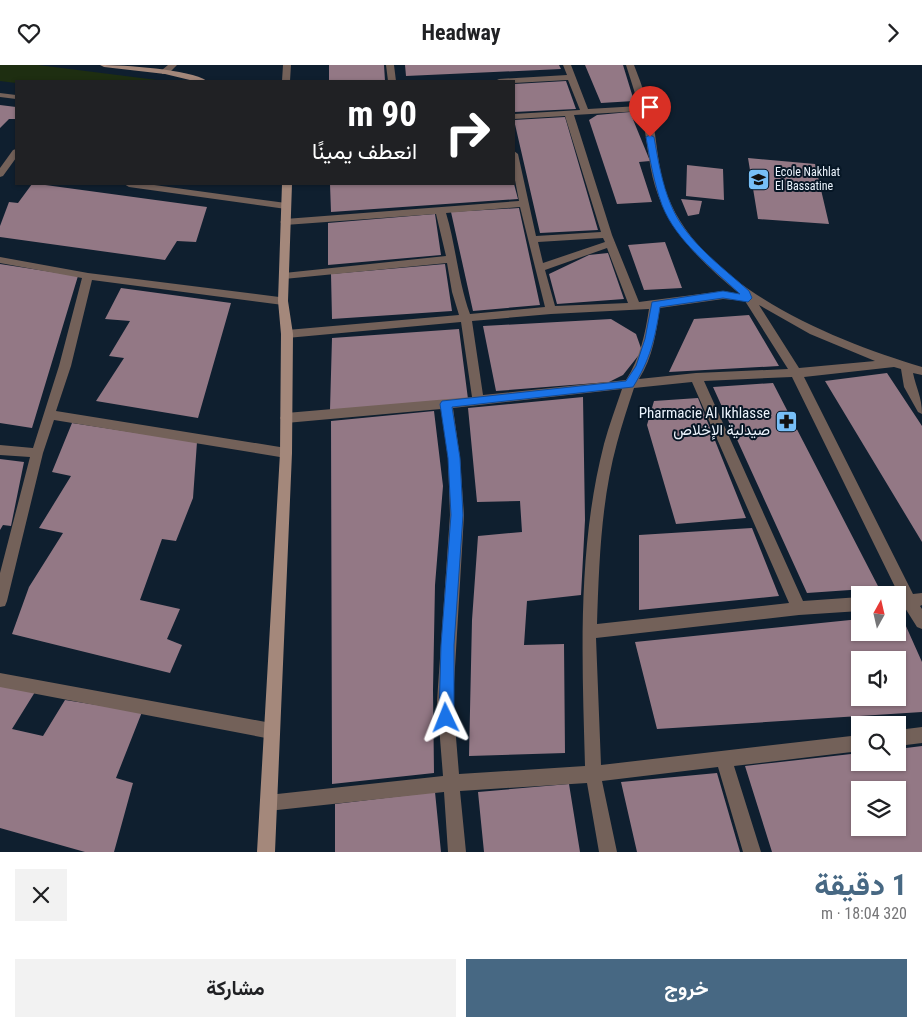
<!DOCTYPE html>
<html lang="ar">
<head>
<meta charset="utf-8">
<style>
  body { margin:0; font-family:"Roboto Condensed",Vazirmatn,sans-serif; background:#f2f2f2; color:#202124; direction:rtl; height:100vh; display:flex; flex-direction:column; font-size:19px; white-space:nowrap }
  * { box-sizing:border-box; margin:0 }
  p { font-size:16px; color:#757577 }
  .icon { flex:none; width:28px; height:28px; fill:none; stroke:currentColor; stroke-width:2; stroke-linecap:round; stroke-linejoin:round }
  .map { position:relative; height:787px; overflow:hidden; direction:ltr }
  .details { display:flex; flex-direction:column; background:#fff; flex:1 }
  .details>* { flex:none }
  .hud { position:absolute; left:15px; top:15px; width:500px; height:105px; border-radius:0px; box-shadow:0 1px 4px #0004; direction:rtl; background:#202124; color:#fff; overflow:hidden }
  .needle { width:32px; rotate:8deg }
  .tools { position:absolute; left:851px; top:521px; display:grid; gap:10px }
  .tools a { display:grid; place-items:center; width:55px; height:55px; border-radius:0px; background:#fff; box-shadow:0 1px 4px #0004; font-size:25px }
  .pin { position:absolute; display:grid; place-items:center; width:42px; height:42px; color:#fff; margin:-51px -21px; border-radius:50% 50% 50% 0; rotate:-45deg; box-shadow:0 0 5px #0007 }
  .pin .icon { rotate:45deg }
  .me { position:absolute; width:55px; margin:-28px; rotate:358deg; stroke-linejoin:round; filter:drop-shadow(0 0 4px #0008) }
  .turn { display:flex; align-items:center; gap:18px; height:105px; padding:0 15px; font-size:22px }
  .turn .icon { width:65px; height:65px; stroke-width:2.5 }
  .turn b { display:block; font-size:35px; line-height:42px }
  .round { display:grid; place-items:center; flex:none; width:52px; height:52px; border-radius:0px; background:#f2f2f2 }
  .head { display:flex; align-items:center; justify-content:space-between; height:85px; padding:0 15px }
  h1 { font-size:30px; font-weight:700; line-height:38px; color:#476883 }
  .cta { display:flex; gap:10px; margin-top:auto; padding:10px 15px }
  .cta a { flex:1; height:58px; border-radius:0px; background:#476883; color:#fff; font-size:20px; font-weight:700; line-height:58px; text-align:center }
  .cta a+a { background:#f2f2f2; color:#202124 }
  header { display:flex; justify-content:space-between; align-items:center; height:65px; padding:0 15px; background:#fff; font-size:22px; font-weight:700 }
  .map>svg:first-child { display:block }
  .green { fill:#1e2e11 }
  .building { fill:#937885; fill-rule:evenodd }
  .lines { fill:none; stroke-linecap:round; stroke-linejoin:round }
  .street { fill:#736159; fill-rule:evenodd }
  .secondary { fill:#a4887b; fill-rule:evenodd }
  .route { fill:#1a73e8; stroke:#114b97 }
  .labels { text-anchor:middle; stroke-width:4; stroke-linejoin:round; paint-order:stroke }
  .far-poi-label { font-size:12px; fill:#ecf4fd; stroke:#061625; text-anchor:start }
  .poi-label { font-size:15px; fill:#ecf4fd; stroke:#061625; text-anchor:end }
</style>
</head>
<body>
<header><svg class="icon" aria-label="forward" viewBox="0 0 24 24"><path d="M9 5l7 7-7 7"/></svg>Headway<svg class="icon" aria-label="heart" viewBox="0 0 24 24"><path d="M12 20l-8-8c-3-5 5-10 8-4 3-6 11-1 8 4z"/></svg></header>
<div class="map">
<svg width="922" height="787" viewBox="0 0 922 787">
  <rect width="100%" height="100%" fill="#0f1f2f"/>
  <path class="green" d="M 0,0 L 38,0 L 165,16 L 16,16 L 16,18 L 0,16 Z"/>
  <path class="building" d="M 329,0 L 384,0 L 385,16 L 329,16 Z
    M 405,0 L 559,0 L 561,4 L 406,11 Z
    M 585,0 L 623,0 L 634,36 L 601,38 Z
    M 566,16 L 576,44 L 514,47 L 514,19 Z
    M 0,40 L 16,42 L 16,54 L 9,54 L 0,63 Z
    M 630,47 L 650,96 L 639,97 L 652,137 L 617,139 L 589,55 L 597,50 Z
    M 565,52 L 598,165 L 540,168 L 514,55 Z
    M 748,93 L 815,99 L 829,159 L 758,154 Z
    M 687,100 L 723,104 L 724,135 L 686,131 Z
    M 32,119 L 38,119 L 207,142 L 196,177 L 177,176 L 165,195 L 0,172 L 0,161 L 9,137 L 18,138 Z
    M 330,119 L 514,119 L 518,134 L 331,147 Z
    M 681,134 L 702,136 L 699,149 L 688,151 Z
    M 519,143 L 540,240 L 473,246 L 451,147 Z
    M 435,149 L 441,190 L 328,200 L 328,158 Z
    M 665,177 L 682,223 L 644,225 L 628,180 Z
    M 608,188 L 624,234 L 557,239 L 549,209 L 589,190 Z
    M 0,199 L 78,211 L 32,363 L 0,358 Z
    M 445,199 L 452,246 L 332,254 L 331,209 Z
    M 121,223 L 231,238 L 198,353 L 96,336 L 124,293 L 109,291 L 130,256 L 105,254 Z
    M 749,250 L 779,301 L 669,307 L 694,254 Z
    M 611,254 L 636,269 L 642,286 L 623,310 L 609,317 L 496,326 L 483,261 Z
    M 459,264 L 468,334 L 330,345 L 332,273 Z
    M 887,308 L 922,361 L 922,477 L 825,316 Z
    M 773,318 L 879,523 L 807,528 L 713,322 Z
    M 583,332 L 585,455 L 581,530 L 527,536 L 524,580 L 564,579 L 565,688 L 469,691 L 472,555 L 478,471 L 522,467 L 520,436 L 477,437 L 468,343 Z
    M 698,333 L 746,453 L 676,459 L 647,360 L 654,336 Z
    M 434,346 L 443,421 L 435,520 L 433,625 L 434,708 L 332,719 L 331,356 Z
    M 72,358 L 197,377 L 193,433 L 176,476 L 162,474 L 140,535 L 180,544 L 167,574 L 182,580 L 170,608 L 12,569 L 29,522 L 63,468 L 39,463 L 71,411 L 52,407 Z
    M 0,394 L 24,397 L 11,461 L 3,460 L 0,465 Z
    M 752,463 L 779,531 L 639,545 L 639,470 Z
    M 898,550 L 901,550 L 922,597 L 922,647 L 657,664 L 635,577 L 860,554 L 860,568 L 898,568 ZM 860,595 L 898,595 L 898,632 L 860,632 Z
    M 0,620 L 35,627 L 12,664 L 43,671 L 65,635 L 142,647 L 116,713 L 133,718 L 114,787 L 85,787 L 0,763 Z
    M 922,681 L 922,787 L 772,787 L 745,701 L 860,688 L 860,698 L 898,698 L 898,684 ZM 860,725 L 898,725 L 898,762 L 860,762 Z
    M 717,708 L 740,787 L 637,787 L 621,717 Z
    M 569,719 L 580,787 L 484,787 L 478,727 Z
    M 435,727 L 441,787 L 335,787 L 335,739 Z"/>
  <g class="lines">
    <path class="street" d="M 168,0 L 177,0 L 168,9 L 162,9 L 162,5 Z
      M 283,0 L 291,0 L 290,16 L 282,16 Z
      M 386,0 L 394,0 L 396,16 L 388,16 Z
      M 563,0 L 571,0 L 588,44 L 639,41 L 626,0 L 634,0 C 643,22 650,45 655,69 C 658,90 660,112 668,132 C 704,223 835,276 922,302 L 922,310 L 913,308 C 916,323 922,332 922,349 L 918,347 L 904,322 L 901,304 L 894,302 L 804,312 L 913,529 L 922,528 L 922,540 L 920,541 L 922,544 L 922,564 L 917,562 L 905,543 L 898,543 L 899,530 L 792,312 L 704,316 L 803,536 L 860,532 L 860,546 L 799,550 L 596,573 L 601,700 L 860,670 L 860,686 L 734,701 L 761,787 L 743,787 L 718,702 L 602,716 L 617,787 L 599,787 L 587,718 L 460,726 L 466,787 L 448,787 L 444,727 L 268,746 L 262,744 L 260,738 L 262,732 L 268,730 L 443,711 L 437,636 L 450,450 L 448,393 L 441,344 L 286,358 L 282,356 L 280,353 L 282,350 L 286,348 L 472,332 L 461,257 L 287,273 L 281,269 L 287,265 L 459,250 L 452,227 L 447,198 L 284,214 L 279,211 L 284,208 L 446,191 L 436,149 L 285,160 L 280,157 L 285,154 L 519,136 L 514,110 L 514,86 L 518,89 L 536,171 L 601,167 L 565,51 L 514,54 L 514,49 L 580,45 L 568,15 L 514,18 L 495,16 L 499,14 L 567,10 ZM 641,46 C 647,71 648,97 655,121 C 668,166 705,201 740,229 L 723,226 L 639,237 L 612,170 L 574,50 ZM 520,142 L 545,242 L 470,249 C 458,216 456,181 446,148 ZM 603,173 L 605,177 L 543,198 L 538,177 ZM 607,183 L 628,238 L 555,241 L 545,205 ZM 723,234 L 745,236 L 788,304 L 696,308 L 639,314 C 653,292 656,268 660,243 ZM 759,240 L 810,269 L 875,296 L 799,303 ZM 649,244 C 645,270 640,293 626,315 L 483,330 L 472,256 L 551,249 ZM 692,317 L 789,538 L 597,559 C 599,499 601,436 617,378 C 622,359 628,341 634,323 ZM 622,324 C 616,342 609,360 604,379 C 577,484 582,594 585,701 L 459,709 L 453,636 L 464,450 L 460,393 L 453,343 Z
      M 0,28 L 16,30 L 16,34 L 0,32 Z
      M 16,84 L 16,93 L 3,111 L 0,112 L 0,103 L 13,85 Z
      M 124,119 L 147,119 L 286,138 L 291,141 L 286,144 L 129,122 Z
      M 0,192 L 88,208 L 287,233 L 288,236 L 287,239 L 283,240 L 92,215 L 71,301 L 56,346 L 286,383 L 290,384 L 292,388 L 290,392 L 286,393 L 54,355 L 43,388 L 7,536 L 5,541 L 0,542 L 0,508 L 30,392 L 0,390 L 0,380 L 33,383 L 59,301 L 82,213 L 0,198 Z
      M 0,608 L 271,658 L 277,660 L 279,666 L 277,672 L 271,674 L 0,622 Z
      M 922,662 L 922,678 L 898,681 L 898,665 Z"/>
    <path class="secondary" d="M 100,0 C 123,0 190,4 207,16 L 194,16 L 165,9 L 104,2 Z
      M 282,119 L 292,119 L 288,236 L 293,269 L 292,388 L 275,787 L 257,787 L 280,388 L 281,269 L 278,236 Z"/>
  </g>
  <path class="route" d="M 650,70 L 654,72 C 658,95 662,119 671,140 C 685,175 721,201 749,226 L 752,233 L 748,237 L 723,233 L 660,242 C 655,274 650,295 633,322 L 452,342 L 460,393 L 463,450 L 454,580 L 454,653 L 451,658 L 446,660 L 442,658 L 439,653 L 441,580 L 451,450 L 448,393 L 440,339 L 442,336 L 626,316 L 636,301 L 645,274 L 652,237 L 723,226 L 740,229 C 712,203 676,176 662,140 C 654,118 650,95 646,72 Z"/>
  <defs>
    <symbol id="school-square" viewBox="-11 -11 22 22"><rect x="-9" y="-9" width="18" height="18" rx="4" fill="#77bff7" stroke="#061625"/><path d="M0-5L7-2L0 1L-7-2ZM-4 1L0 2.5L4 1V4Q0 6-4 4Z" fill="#111"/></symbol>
    <symbol id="pharmacy-square" viewBox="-11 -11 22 22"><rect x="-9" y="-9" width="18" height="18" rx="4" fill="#77bff7" stroke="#061625"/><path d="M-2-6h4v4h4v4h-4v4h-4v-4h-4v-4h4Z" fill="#111"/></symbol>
  </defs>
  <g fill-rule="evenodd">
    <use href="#school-square" x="746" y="102" width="25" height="25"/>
    <use href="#pharmacy-square" x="774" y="344" width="25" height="25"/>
  </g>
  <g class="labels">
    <g class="far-poi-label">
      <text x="775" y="111">Ecole Nakhlat<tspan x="775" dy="14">El Bassatine</tspan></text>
    </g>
    <g class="poi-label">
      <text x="770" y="353">Pharmacie Al Ikhlasse<tspan x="770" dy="17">صيدلية الإخلاص</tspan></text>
    </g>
  </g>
</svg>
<div class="tools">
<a><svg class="needle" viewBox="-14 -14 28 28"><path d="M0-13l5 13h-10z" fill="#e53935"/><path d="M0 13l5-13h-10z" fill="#757577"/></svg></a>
<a><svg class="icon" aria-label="sound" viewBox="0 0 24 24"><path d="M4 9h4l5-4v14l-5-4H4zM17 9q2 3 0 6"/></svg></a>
<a><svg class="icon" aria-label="search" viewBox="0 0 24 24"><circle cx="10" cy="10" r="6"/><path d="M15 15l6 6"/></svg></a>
<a><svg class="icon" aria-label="layers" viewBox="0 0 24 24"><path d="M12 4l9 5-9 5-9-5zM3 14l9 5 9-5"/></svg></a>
</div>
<div class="pin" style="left:650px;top:72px;background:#d93025"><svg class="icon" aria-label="arrive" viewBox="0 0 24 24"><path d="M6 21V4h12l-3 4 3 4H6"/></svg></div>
<svg class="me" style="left:446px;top:653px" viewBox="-20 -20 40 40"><path d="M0-17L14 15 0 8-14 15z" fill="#1a73e8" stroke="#fff" stroke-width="4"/></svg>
<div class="hud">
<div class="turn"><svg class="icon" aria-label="right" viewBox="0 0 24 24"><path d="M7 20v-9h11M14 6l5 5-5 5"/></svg><div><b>90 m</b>انعطف يمينًا</div></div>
</div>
</div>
<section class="details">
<div class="head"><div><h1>1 دقيقة</h1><p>320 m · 18:04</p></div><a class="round"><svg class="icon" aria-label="close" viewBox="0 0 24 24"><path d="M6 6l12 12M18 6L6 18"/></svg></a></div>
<div class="cta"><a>خروج</a><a>مشاركة</a></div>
</section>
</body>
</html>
